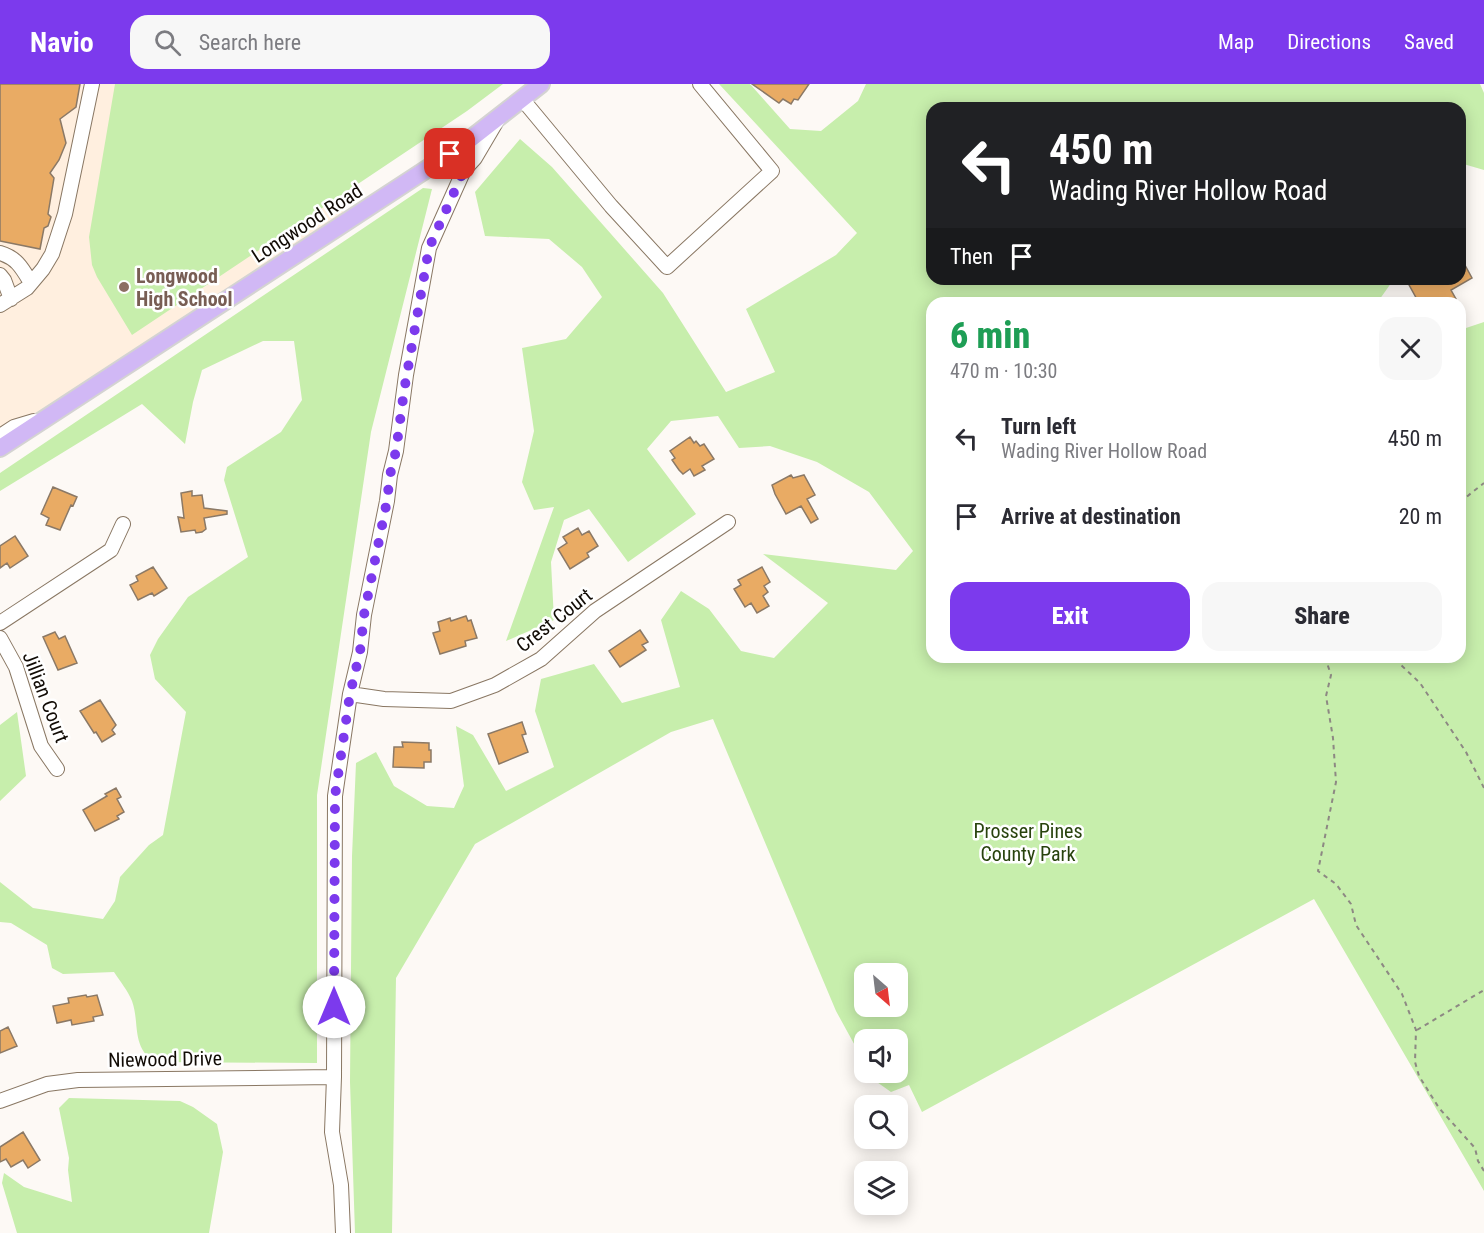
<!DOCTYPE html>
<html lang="en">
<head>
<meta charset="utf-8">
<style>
  body { margin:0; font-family:"Roboto Condensed",sans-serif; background:#f7f7f7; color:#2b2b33; height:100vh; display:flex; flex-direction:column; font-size:22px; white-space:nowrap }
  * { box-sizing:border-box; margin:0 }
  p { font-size:20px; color:#7c7c81 }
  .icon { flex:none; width:33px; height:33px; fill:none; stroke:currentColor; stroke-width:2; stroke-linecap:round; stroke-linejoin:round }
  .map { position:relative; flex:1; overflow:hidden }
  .sheet { position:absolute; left:926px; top:213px; width:540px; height:366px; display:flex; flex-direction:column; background:#fff; border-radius:18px; box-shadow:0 3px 15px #0003 }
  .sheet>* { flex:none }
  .guide { position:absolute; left:926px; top:18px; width:540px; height:183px; border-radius:18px; box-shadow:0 3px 15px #0003; background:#202124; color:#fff; overflow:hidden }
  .needle { width:39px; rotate:152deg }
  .controls { position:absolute; left:854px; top:879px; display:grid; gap:12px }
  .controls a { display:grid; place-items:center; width:54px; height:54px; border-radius:12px; background:#fff; box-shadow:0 3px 15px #0003; font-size:30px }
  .pin { position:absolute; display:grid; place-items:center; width:51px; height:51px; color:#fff; margin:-26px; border-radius:12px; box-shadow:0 3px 9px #0006 }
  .me { position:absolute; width:66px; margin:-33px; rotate:0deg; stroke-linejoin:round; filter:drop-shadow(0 0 4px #0008) }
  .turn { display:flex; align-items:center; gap:21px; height:126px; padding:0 24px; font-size:27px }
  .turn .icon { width:78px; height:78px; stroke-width:2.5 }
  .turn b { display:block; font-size:42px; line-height:51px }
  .then { display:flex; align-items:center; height:57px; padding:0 24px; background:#0003; gap:12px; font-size:22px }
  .round { display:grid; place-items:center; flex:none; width:63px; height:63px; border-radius:18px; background:#f7f7f7 }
  .summary { display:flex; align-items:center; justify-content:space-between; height:102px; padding:0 24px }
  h1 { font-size:36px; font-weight:800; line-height:45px; color:#1e9e55 }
  .button { display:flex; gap:12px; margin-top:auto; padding:12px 24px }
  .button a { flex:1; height:69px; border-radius:18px; background:#7c3aed; color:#fff; font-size:24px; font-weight:800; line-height:69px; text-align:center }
  .button a+a { background:#f7f7f7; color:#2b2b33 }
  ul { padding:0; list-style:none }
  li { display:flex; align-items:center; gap:18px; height:78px; padding:0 24px }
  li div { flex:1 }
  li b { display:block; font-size:22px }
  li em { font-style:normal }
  header { display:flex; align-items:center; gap:36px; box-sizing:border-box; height:84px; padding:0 30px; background:#7c3aed; color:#fff }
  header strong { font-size:28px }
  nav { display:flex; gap:33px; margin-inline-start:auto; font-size:21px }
  .search { width:420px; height:54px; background:#f7f7f7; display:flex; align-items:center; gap:15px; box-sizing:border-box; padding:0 21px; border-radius:18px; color:#7c7c81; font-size:22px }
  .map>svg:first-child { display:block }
  .built { fill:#ffefdf }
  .green { fill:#c7eeac; fill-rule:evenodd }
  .building { fill:#e9ab64; stroke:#8b7966; stroke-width:1.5 }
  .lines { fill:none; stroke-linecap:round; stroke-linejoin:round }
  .minor-casing { stroke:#897763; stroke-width:16 }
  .major-casing { stroke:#d4d3d2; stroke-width:20 }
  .path { stroke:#8d8883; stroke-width:2; stroke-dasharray:4.5 4.5; stroke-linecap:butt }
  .minor { stroke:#fff; stroke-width:14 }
  .major { stroke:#d1b8f5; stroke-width:16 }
  .route { stroke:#7c3aed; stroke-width:10; stroke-dasharray:0 18 }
  .education-dot { fill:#8d6e63; stroke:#fff; stroke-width:2 }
  .labels { text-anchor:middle; stroke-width:5; stroke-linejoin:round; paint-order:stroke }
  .street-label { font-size:20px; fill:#110b05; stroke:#fff }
  .education-label { font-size:20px; font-weight:bold; fill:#785e54; stroke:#fff; text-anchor:start }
  .park-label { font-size:20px; fill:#28430d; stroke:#fff }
</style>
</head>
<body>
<header>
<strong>Navio</strong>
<div class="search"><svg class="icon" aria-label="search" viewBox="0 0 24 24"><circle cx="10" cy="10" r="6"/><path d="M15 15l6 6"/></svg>Search here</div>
<nav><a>Map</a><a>Directions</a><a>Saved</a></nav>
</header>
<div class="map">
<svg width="1484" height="1149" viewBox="0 0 1484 1149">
  <rect width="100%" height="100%" fill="#fdf9f5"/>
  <path class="built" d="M 0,0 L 272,0 L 348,136 L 0,361 Z"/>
  <path class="green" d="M 115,0 L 503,0 L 467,27 L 132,251 L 97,193 L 92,181 L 89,153 Z
    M 719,0 L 750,0 L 790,45 L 821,47 L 858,17 L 866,0 L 1480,0 L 1484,9 L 1484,86 L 1460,79 L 1460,24 L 932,24 L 932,195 L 1394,195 L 1377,219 L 932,219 L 932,573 L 1460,573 L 1460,246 L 1484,238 L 1484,1107 L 1314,815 L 922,1028 L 909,1001 L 891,1008 L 874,996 L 870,989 L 897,988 L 897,956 L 864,956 L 864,978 L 836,927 L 713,635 L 671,648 L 475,760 L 396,894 L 392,1149 L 355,1149 L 350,998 L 352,772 L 356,679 L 376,668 L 394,702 L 427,722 L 454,724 L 464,702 L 456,642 L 473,651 L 506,707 L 554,683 L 535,627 L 541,595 L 594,580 L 622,619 L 680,603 L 661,536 L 681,507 L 709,525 L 741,567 L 774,574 L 828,519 L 763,470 L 896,486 L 913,467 L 869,408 L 817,378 L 770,362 L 739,364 L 718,332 L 671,337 L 647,365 L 696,430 L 628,478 L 589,425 L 564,436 L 551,478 L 554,536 L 506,557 L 554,423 L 534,426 L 522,398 L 534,347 L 522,264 L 566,255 L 602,213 L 582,183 L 549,155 L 485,152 L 475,108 L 520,55 L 552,83 L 663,209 L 726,308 L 775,288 L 746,225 L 836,171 L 857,149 ZM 864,890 L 897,890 L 897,922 L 864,922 Z
    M 423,104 L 432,105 L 371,348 L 317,711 L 317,979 L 154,978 C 131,961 140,940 132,917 C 128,907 120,897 114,888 L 63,890 L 52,884 L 47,861 L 11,839 L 0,838 L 0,798 L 33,824 L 103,835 L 115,817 L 120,793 L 149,761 L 163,751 L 186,628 L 155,595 L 150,571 L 158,555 L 188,513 L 248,473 L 224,396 L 227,383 L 281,348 L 302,316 L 294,257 L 263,257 L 202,286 L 193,318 L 185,360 L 142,320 L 0,407 L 0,389 Z
    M 17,628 L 26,692 L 0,717 L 0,641 Z
    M 69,1014 L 180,1017 L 193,1023 L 217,1040 L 223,1068 L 209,1149 L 17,1149 L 2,1099 L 4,1089 L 24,1103 L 72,1118 L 68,1086 L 69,1074 L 59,1024 Z"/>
  <path class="building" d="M 0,0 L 80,0 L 76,23 L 60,35 L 66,59 L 59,76 L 50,89 L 54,94 L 48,130 L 51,133 L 48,142 L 44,144 L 40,165 L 0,157 Z
    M 752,0 L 809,0 L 798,16 L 794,15 L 791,20 L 783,15 L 779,19 Z
    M 1460,172 L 1472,194 L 1451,206 L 1456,215 L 1449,219 L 1419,219 L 1408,199 L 1415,195 L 1460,195 Z
    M 690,353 L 694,359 L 696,357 L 700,362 L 704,360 L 714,375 L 702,382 L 705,386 L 694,392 L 690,385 L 683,390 L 679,386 L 672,376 L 675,374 L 670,367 Z
    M 791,391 L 793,394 L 804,391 L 815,411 L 807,415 L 818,435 L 811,439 L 801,422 L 786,430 L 775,410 L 772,401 Z
    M 53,403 L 77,413 L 73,422 L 71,421 L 60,446 L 46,441 L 49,434 L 41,430 Z
    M 192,407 L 192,412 L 202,411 L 204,424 L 227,427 L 227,430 L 204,434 L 206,445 L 202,448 L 196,449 L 195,446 L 181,448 L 178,433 L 184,434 L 181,409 Z
    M 578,444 L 582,451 L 589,447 L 598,462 L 587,469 L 589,473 L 570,485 L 558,465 L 567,459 L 563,453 Z
    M 15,452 L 28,472 L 10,484 L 7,479 L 0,484 L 0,462 Z
    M 153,483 L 167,504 L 154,512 L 152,509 L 138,516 L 130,501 L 138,497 L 136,492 Z
    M 762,483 L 770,498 L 764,502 L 768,508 L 763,512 L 769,522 L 757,529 L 751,519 L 745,523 L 734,505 L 741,501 L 738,496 Z
    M 466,532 L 468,537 L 471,536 L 477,554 L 465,557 L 466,562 L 440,570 L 433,549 L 440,547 L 438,538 L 450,534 L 451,537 Z
    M 640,546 L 648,558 L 642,561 L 646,566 L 620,583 L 609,567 Z
    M 55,548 L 59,555 L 65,552 L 77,579 L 58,586 L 43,553 Z
    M 100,616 L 116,641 L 112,646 L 115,650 L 102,658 L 96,648 L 94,649 L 80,627 Z
    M 522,638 L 526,650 L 522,651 L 528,668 L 499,680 L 488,650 Z
    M 402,658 L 429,659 L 429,666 L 431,666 L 431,678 L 424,678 L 424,684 L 393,683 L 394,663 L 403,663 Z
    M 116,704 L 121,713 L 117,715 L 124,728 L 117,732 L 119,735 L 95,747 L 83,726 L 107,712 L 105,710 Z
    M 86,911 L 87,913 L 97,911 L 103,931 L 93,933 L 94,937 L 72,941 L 71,936 L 57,939 L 53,922 L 69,919 L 68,914 Z
    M 8,943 L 17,962 L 0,969 L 0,947 Z
    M 23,1048 L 40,1076 L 28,1084 L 23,1076 L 11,1083 L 6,1075 L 0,1078 L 0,1063 Z"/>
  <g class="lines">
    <defs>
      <path id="minor" d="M 523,16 L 611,122 L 667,183 L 772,87 L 700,0
        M 464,86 L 475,74 L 498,35
        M 0,169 C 17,174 22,184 31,199
        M 0,191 L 4,196 L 11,215
        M 0,221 L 27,204 L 43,185 L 52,170 L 65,130 L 92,0
        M 0,352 L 14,343 L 34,337
        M 0,539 L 111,466 L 123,440
        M 0,554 L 16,583 L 41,662 L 57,685
        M 350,610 L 384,615 L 451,617 L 495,601 L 541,575 L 595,527 L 728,438
        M 0,1017 L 47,1000 L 78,996 L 334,993
        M 343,1149 L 341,1101 L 332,1048 L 334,993 L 335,712 L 350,610 L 360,568 L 364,531 L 387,417 L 390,391 L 396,367 L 406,291 L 429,164 L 464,86 L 465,75 L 459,64"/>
      <path id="major" d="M 0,364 L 459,64 L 541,0"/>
    </defs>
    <use href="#minor" class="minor-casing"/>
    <use href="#major" class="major-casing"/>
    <path class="path" d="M 1460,418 L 1484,399
      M 1325,573 L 1331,591 L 1326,612 L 1333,654 L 1336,698 L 1318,787 L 1336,800 L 1351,820 L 1356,841 L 1402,910 L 1416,946 L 1415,978 L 1419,992 L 1439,1024 L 1475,1064 L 1478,1077 L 1484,1087
      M 1403,573 L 1401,581 L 1420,599 L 1466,668 L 1484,704
      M 1417,946 L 1484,906"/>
    <use href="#minor" class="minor"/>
    <use href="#major" class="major"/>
  </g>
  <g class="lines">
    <path class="route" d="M 334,923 L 335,712 L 350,610 L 360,568 L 364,531 L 387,417 L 390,391 L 396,367 L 404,307 L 429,164 L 464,86 L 465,75 L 459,64 L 450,70"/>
  </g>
  <circle class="education-dot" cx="124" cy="203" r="6"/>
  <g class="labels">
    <g class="street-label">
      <text transform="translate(307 139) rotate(-33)" y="7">Longwood Road</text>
      <text transform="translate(554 536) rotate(-38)" y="7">Crest Court</text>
      <text transform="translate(46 613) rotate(69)" y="7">Jillian Court</text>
      <text transform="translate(165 975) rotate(-1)" y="7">Niewood Drive</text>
    </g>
    <g class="education-label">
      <text x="136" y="199">Longwood<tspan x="136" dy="23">High School</tspan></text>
    </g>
    <g class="park-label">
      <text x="1028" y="754">Prosser Pines<tspan x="1028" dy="23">County Park</tspan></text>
    </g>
  </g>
</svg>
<div class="controls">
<a><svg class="needle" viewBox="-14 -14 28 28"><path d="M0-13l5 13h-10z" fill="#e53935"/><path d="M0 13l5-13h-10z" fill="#7c7c81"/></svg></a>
<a><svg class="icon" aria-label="sound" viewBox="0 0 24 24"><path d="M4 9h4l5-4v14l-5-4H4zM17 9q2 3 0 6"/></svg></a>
<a><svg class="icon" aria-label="search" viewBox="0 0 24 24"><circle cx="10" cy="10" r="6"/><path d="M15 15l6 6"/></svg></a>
<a><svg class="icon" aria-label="layers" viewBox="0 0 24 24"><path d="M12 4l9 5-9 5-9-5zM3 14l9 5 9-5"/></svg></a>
</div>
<div class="pin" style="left:450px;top:70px;background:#d93025"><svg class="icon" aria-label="arrive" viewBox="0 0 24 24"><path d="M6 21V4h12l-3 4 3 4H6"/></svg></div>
<svg class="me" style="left:334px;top:923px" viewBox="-20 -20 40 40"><circle r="19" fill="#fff"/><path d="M0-13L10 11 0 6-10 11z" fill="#7c3aed"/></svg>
<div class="guide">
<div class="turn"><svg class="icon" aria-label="left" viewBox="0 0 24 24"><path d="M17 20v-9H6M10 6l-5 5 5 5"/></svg><div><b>450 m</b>Wading River Hollow Road</div></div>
<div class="then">Then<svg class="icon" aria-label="arrive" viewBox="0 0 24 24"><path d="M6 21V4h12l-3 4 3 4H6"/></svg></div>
</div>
<section class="sheet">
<div class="summary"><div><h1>6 min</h1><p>470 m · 10:30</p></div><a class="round"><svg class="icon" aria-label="close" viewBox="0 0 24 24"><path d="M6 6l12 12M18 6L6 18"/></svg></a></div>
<ul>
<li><svg class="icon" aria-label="left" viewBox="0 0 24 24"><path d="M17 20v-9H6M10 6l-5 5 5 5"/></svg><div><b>Turn left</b><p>Wading River Hollow Road</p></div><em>450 m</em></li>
<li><svg class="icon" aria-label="arrive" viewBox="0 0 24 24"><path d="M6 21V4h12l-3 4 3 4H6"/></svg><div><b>Arrive at destination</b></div><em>20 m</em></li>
</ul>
<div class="button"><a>Exit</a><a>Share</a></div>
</section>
</div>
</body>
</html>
